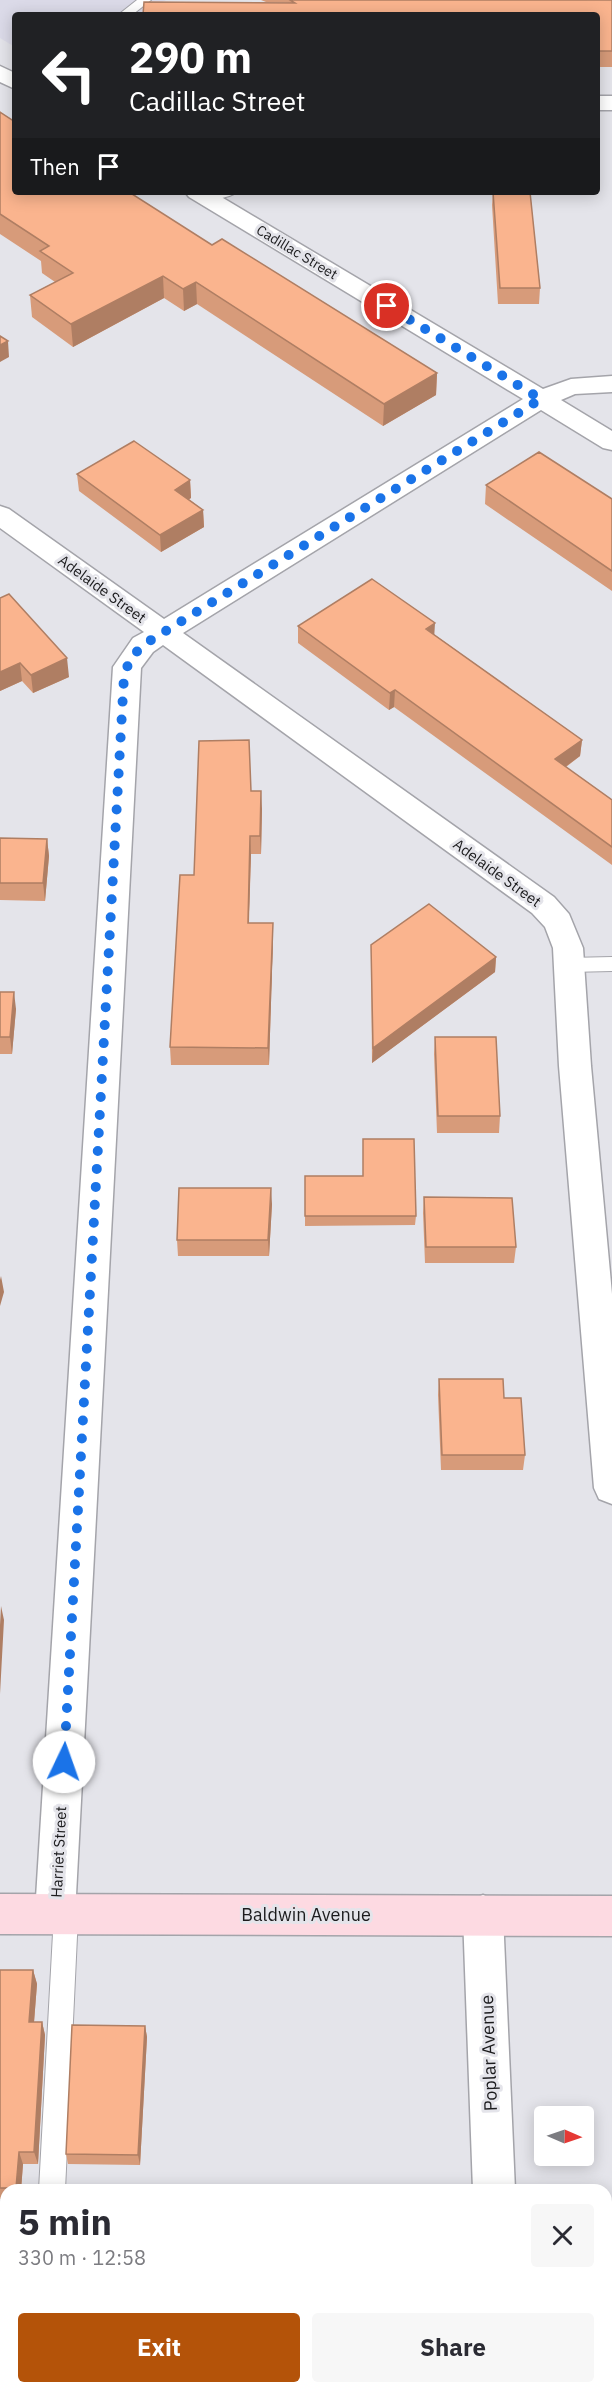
<!DOCTYPE html>
<html lang="en">
<head>
<meta charset="utf-8">
<style>
  body { margin:0; font-family:"IBM Plex Sans",sans-serif; background:#f7f7f7; color:#2b2b33; height:100vh; display:flex; flex-direction:column; font-size:22px; white-space:nowrap }
  * { box-sizing:border-box; margin:0 }
  p { font-size:20px; color:#7c7c81 }
  .icon { flex:none; width:33px; height:33px; fill:none; stroke:currentColor; stroke-width:2; stroke-linecap:round; stroke-linejoin:round }
  .map { position:relative; flex:1; overflow:hidden }
  .drawer { position:absolute; left:0px; top:2184px; width:612px; height:210px; display:flex; flex-direction:column; background:#fff; border-radius:18px 18px 0 0; box-shadow:0 3px 15px #0003 }
  .drawer>* { flex:none }
  .top-card { position:absolute; left:12px; top:12px; width:588px; height:183px; border-radius:6px; box-shadow:0 3px 15px #0003; background:#202124; color:#fff; overflow:hidden }
  .needle { width:39px; rotate:92deg }
  .controls { position:absolute; left:534px; top:2106px; display:grid; gap:12px }
  .controls a { display:grid; place-items:center; width:60px; height:60px; border-radius:6px; background:#fff; box-shadow:0 3px 15px #0003; font-size:30px }
  .pin { position:absolute; display:grid; place-items:center; width:51px; height:51px; color:#fff; margin:-26px; border:3px solid #fff; border-radius:50%; box-shadow:0 2px 6px #0007 }
  .me { position:absolute; width:66px; margin:-33px; rotate:3deg; stroke-linejoin:round; filter:drop-shadow(0 0 4px #0008) }
  .turn { display:flex; align-items:center; gap:21px; height:126px; padding:0 18px; font-size:27px }
  .turn .icon { width:78px; height:78px; stroke-width:2.5 }
  .turn b { display:block; font-size:42px; line-height:51px }
  .then { display:flex; align-items:center; height:57px; padding:0 18px; background:#0003; gap:12px; font-size:22px }
  .round { display:grid; place-items:center; flex:none; width:63px; height:63px; border-radius:6px; background:#f7f7f7 }
  .summary { display:flex; align-items:center; justify-content:space-between; height:102px; padding:0 18px }
  h1 { font-size:36px; font-weight:800; line-height:45px }
  .button { display:flex; gap:12px; margin-top:auto; padding:12px 18px }
  .button a { flex:1; height:69px; border-radius:6px; background:#b45309; color:#fff; font-size:24px; font-weight:800; line-height:69px; text-align:center }
  .button a+a { background:#f7f7f7; color:#2b2b33 }
  .map>svg:first-child { display:block }
  .built { fill:#dbdae8 }
  .lines { fill:none; stroke-linecap:round; stroke-linejoin:round }
  .service-casing { stroke:#a4a4aa; stroke-width:2 }
  .minor-casing { stroke:#a4a4aa; stroke-width:3 }
  .secondary-casing { stroke:#a4a4aa; stroke-width:3 }
  .service { fill:#fff; fill-rule:evenodd }
  .minor { fill:#fff; fill-rule:evenodd }
  .secondary { fill:#fddae2; fill-rule:evenodd }
  .wall { fill:#d79b7a }
  .shaded-wall { fill:#af7e63 }
  .building { fill:#fab48e; stroke:#af7e63; stroke-width:1.5 }
  .route { stroke:#1a73e8; stroke-width:10; stroke-dasharray:0 18 }
  .labels { text-anchor:middle; stroke-width:6; stroke-linejoin:round; paint-order:stroke }
  .far-street-label { font-size:14px; fill:#1b1b1d; stroke:#e4e4ea }
  .street-label { font-size:15px; fill:#1b1b1d; stroke:#e4e4ea }
  .near-street-label { font-size:18px; fill:#1b1b1d; stroke:#e4e4ea }
</style>
</head>
<body>
<div class="map">
<svg width="612" height="2394" viewBox="0 0 612 2394">
  <rect width="100%" height="100%" fill="#e4e4ea"/>
  <path class="built" d="M 0,0 L 166,0 L 138,15 L 15,15 L 15,47 L 0,38 Z"/>
  <g class="lines">
    <defs>
      <path id="service" d="M 137,0 L 151,0 L 132,15 L 118,15 Z
        M 197,192 L 237,192 C 229,199 203,202 195,195 Z
        M 612,957 L 612,971 L 569,972 L 563,970 L 560,965 L 563,960 L 569,958 Z
        M 66,1903 L 74,1907 L 78,1915 L 65,2190 L 39,2190 L 54,1915 L 58,1907 Z
        M 6,2306 L 6,2337 L 0,2339 L 0,2309 Z"/>
      <path id="minor" d="M 0,66 L 15,73 L 15,89 L 0,82 Z
        M 597,96 L 612,96 L 612,110 L 597,110 Z
        M 185,192 L 213,192 L 543,389 L 571,379 L 612,376 L 612,392 L 575,394 L 561,400 L 612,431 L 612,450 L 603,448 L 541,410 L 183,633 L 554,897 L 569,914 L 583,948 L 591,1066 L 612,1294 L 612,1504 L 599,1499 L 594,1488 L 559,1066 L 553,948 L 545,927 L 532,913 L 163,645 L 153,652 L 141,668 L 75,1914 L 69,1928 L 55,1934 L 41,1928 L 35,1914 L 113,667 L 133,638 L 144,632 L 0,528 L 0,506 L 9,509 L 164,619 L 523,399 L 189,197 Z
        M 483,1895 L 497,1901 L 503,1915 L 515,2190 L 473,2190 L 463,1915 L 469,1901 Z
        M 479,2388 L 523,2388 L 524,2394 L 480,2394 Z"/>
      <path id="secondary" d="M 0,1894 L 612,1896 L 612,1936 L 0,1934 Z"/>
    </defs>
    <use href="#service" class="service-casing"/>
    <use href="#minor" class="minor-casing"/>
    <use href="#secondary" class="secondary-casing"/>
    <use href="#service" class="service"/>
    <use href="#minor" class="minor"/>
    <use href="#secondary" class="secondary"/>
  </g>
  <path class="wall" d="M 261,0 L 612,0 L 612,67 L 597,67 L 597,15 L 266,2 Z
    M 0,112 L 15,192 L 212,245 L 437,373 L 436,395 L 383,426 L 197,304 L 184,311 L 164,298 L 73,347 L 32,317 L 30,295 L 55,282 L 42,273 L 41,261 L 0,234 Z
    M 493,192 L 530,192 L 540,288 L 539,304 L 498,304 L 492,205 Z
    M 77,474 L 190,480 L 191,498 L 189,499 L 203,510 L 204,527 L 161,552 L 79,491 Z
    M 486,485 L 612,499 L 612,591 L 485,504 Z
    M 0,598 L 69,677 L 33,693 L 22,681 L 0,691 Z
    M 298,626 L 435,635 L 582,740 L 580,756 L 566,767 L 612,800 L 612,865 L 394,707 L 389,710 L 298,643 Z
    M 251,791 L 262,809 L 261,854 L 251,854 L 249,923 L 273,940 L 269,1065 L 171,1065 L 170,1047 L 194,875 Z
    M 0,838 L 47,839 L 49,856 L 45,901 L 0,900 Z
    M 371,945 L 496,957 L 495,972 L 372,1063 Z
    M 0,992 L 16,1009 L 12,1054 L 0,1054 Z
    M 435,1037 L 500,1116 L 499,1133 L 437,1133 L 434,1054 Z
    M 305,1176 L 416,1216 L 415,1225 L 305,1226 Z
    M 424,1197 L 516,1247 L 514,1263 L 425,1263 L 423,1213 Z
    M 272,1204 L 269,1256 L 178,1256 L 177,1240 Z
    M 439,1379 L 504,1398 L 525,1455 L 523,1470 L 441,1470 L 438,1395 Z
    M 0,1970 L 33,1970 L 37,1984 L 34,2022 L 42,2022 L 45,2035 L 38,2164 L 23,2164 L 21,2190 L 6,2190 L 6,2199 L 0,2199 Z
    M 145,2026 L 147,2037 L 140,2165 L 68,2164 L 66,2154 Z
    M 268,2388 L 386,2388 L 268,2393 Z"/>
  <path class="shaded-wall" d="M 163,276 L 164,298 L 73,347 L 71,324 Z
    M 196,282 L 197,304 L 184,311 L 183,289 Z
    M 8,341 L 9,357 L 0,362 L 0,345 Z
    M 437,373 L 436,395 L 383,426 L 384,404 Z
    M 190,480 L 191,498 L 176,507 L 175,490 Z
    M 203,510 L 204,527 L 161,552 L 160,535 Z
    M 435,623 L 434,640 L 426,629 Z
    M 67,658 L 69,677 L 33,693 L 31,675 Z
    M 20,663 L 22,681 L 0,691 L 0,672 Z
    M 395,690 L 394,707 L 389,710 L 390,693 Z
    M 582,740 L 580,756 L 553,776 L 555,759 Z
    M 261,791 L 262,809 L 261,854 L 260,836 Z
    M 250,836 L 251,854 L 248,941 L 248,923 Z
    M 47,839 L 49,856 L 45,901 L 43,883 Z
    M 273,923 L 273,940 L 269,1065 L 268,1048 Z
    M 496,957 L 495,972 L 372,1063 L 373,1048 Z
    M 14,992 L 16,1009 L 12,1054 L 10,1037 Z
    M 271,1188 L 272,1204 L 269,1256 L 268,1240 Z
    M 1,1276 L 4,1292 L 0,1306 L 0,1280 Z
    M 1,1606 L 4,1620 L 0,1694 L 0,1625 Z
    M 33,1970 L 37,1984 L 33,2035 L 29,2022 Z
    M 42,2022 L 45,2035 L 38,2164 L 34,2152 Z
    M 145,2026 L 147,2037 L 140,2165 L 138,2155 Z
    M 19,2152 L 23,2164 L 21,2190 L 17,2190 L 16,2188 Z"/>
  <path class="building" d="M 290,0 L 612,0 L 612,51 L 597,51 L 597,15 L 143,15 L 144,2 L 295,3 Z
    M 0,112 L 15,122 L 15,192 L 129,192 L 212,245 L 222,239 L 437,373 L 384,404 L 196,282 L 183,289 L 163,276 L 71,324 L 30,295 L 73,273 L 40,251 L 49,246 L 0,214 Z
    M 493,192 L 530,192 L 540,288 L 500,288 Z
    M 0,336 L 8,341 L 0,345 Z
    M 134,441 L 190,480 L 175,490 L 203,510 L 160,535 L 77,474 Z
    M 539,452 L 612,499 L 612,571 L 486,485 Z
    M 372,579 L 435,623 L 426,629 L 582,740 L 555,759 L 612,800 L 612,847 L 395,690 L 390,693 L 298,626 Z
    M 9,594 L 67,658 L 31,675 L 20,663 L 0,672 L 0,598 Z
    M 249,740 L 251,791 L 261,791 L 260,836 L 250,836 L 248,923 L 273,923 L 268,1048 L 170,1047 L 180,875 L 194,875 L 199,741 Z
    M 0,838 L 47,839 L 43,883 L 0,883 Z
    M 429,904 L 496,957 L 373,1048 L 371,945 Z
    M 0,992 L 14,992 L 10,1037 L 0,1037 Z
    M 435,1037 L 496,1037 L 500,1116 L 438,1116 Z
    M 363,1139 L 414,1139 L 416,1216 L 305,1216 L 305,1176 L 363,1176 Z
    M 179,1188 L 271,1188 L 268,1240 L 177,1240 Z
    M 424,1197 L 512,1198 L 516,1247 L 426,1247 Z
    M 439,1379 L 503,1379 L 504,1398 L 521,1398 L 525,1455 L 442,1455 Z
    M 0,1970 L 33,1970 L 29,2022 L 42,2022 L 34,2152 L 19,2152 L 16,2188 L 0,2188 Z
    M 72,2025 L 145,2026 L 138,2155 L 66,2154 Z
    M 293,2388 L 386,2388 L 386,2394 L 293,2394 Z"/>
  <g class="lines">
    <path class="route" d="M 64,1762 L 124,676 L 130,659 L 143,645 L 541,399 L 387,306"/>
  </g>
  <g class="labels">
    <g class="far-street-label">
      <text transform="translate(297 252) rotate(31)" y="5">Cadillac Street</text>
    </g>
    <g class="street-label">
      <text transform="translate(102 589) rotate(36)" y="5">Adelaide Street</text>
      <text transform="translate(497 873) rotate(36)" y="5">Adelaide Street</text>
      <text transform="translate(59 1852) rotate(-87)" y="5">Harriet Street</text>
    </g>
    <g class="near-street-label">
      <text x="306" y="1921">Baldwin Avenue</text>
      <text transform="translate(489 2053) rotate(-92)" y="6">Poplar Avenue</text>
    </g>
  </g>
</svg>
<div class="controls">
<a><svg class="needle" viewBox="-14 -14 28 28"><path d="M0-13l5 13h-10z" fill="#e53935"/><path d="M0 13l5-13h-10z" fill="#7c7c81"/></svg></a>
</div>
<div class="pin" style="left:387px;top:306px;background:#d93025"><svg class="icon" aria-label="arrive" viewBox="0 0 24 24"><path d="M6 21V4h12l-3 4 3 4H6"/></svg></div>
<svg class="me" style="left:64px;top:1762px" viewBox="-20 -20 40 40"><circle r="19" fill="#fff"/><path d="M0-13L10 11 0 6-10 11z" fill="#1a73e8"/></svg>
<div class="top-card">
<div class="turn"><svg class="icon" aria-label="left" viewBox="0 0 24 24"><path d="M17 20v-9H6M10 6l-5 5 5 5"/></svg><div><b>290 m</b>Cadillac Street</div></div>
<div class="then">Then<svg class="icon" aria-label="arrive" viewBox="0 0 24 24"><path d="M6 21V4h12l-3 4 3 4H6"/></svg></div>
</div>
<section class="drawer">
<div class="summary"><div><h1>5 min</h1><p>330 m · 12:58</p></div><a class="round"><svg class="icon" aria-label="close" viewBox="0 0 24 24"><path d="M6 6l12 12M18 6L6 18"/></svg></a></div>
<div class="button"><a>Exit</a><a>Share</a></div>
</section>
</div>
</body>
</html>
